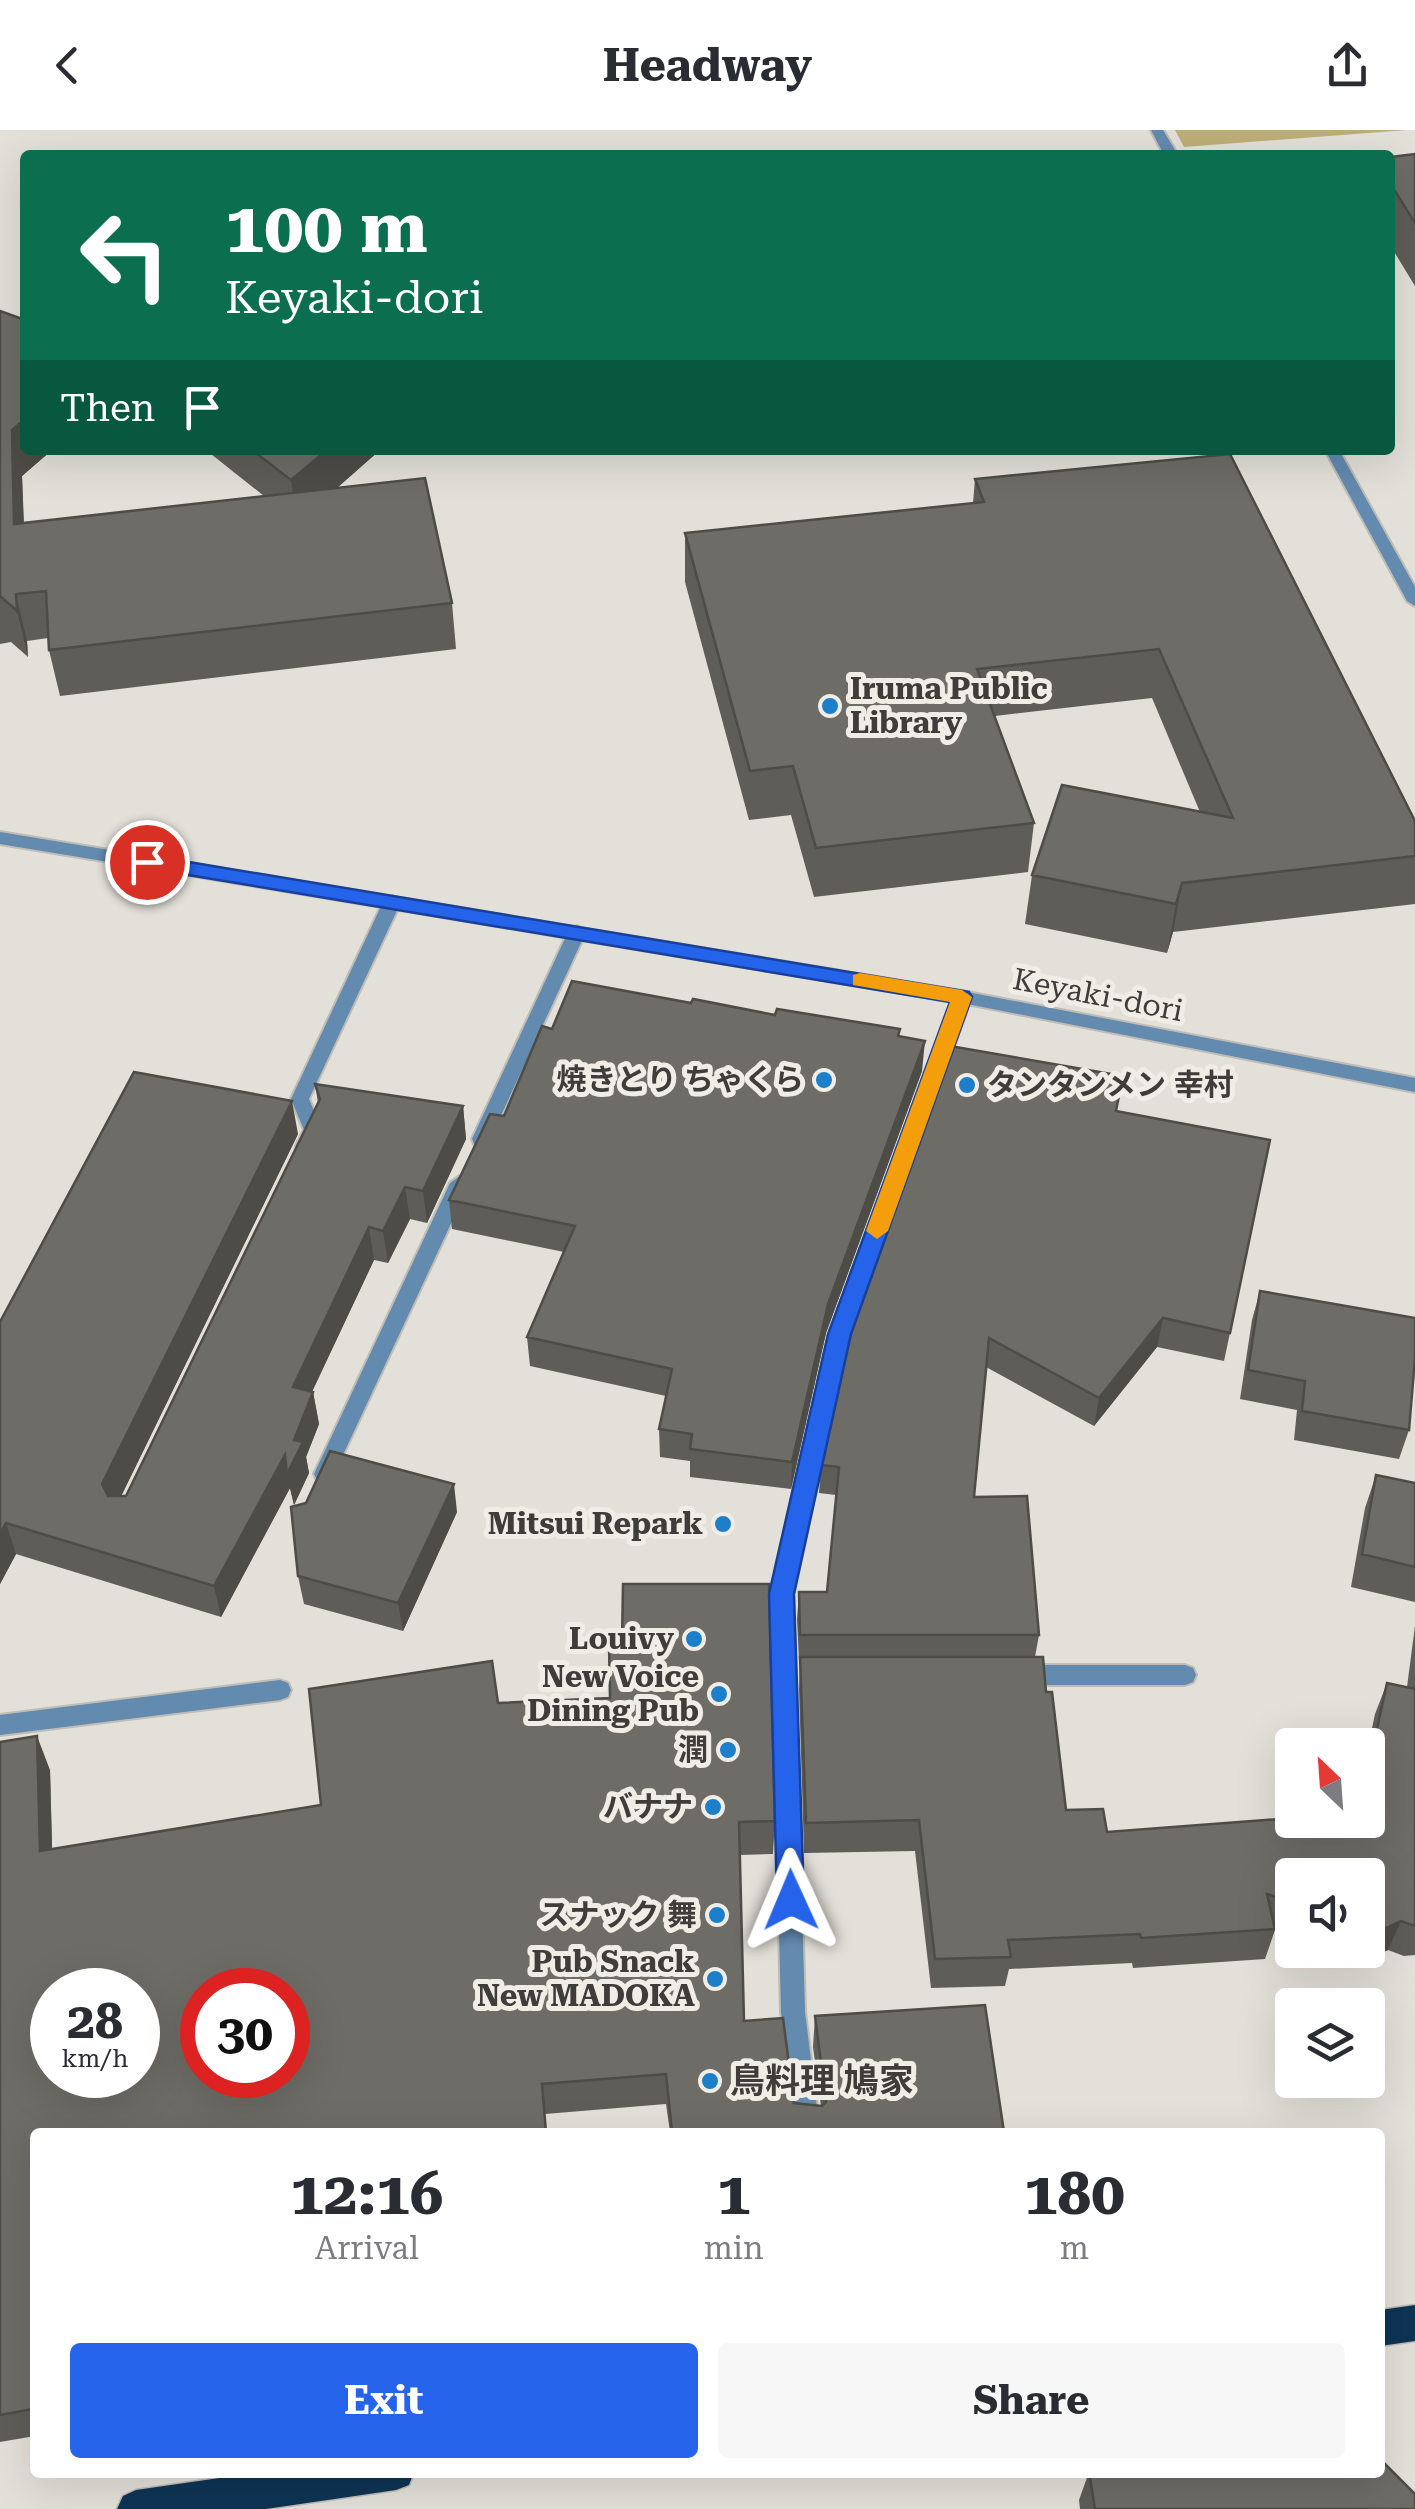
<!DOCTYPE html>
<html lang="en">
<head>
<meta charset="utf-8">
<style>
  body { margin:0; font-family:"Roboto Serif","Noto Sans JP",serif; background:#f7f7f7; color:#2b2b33; height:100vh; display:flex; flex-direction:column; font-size:38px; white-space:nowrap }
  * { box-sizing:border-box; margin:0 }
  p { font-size:32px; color:#7c7c81 }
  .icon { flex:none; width:55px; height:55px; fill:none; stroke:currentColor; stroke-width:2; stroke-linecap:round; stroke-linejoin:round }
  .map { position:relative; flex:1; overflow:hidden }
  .drawer { position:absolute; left:30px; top:1998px; width:1355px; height:350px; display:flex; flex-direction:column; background:#fff; border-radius:10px; box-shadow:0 10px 40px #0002 }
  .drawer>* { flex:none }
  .top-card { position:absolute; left:20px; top:20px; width:1375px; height:305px; border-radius:10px; box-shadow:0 10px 40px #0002; background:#0b6e4f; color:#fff; overflow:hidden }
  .needle { width:65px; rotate:335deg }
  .tools { position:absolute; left:1275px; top:1598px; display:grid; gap:20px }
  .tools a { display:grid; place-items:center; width:110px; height:110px; border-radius:10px; background:#fff; box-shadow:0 10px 40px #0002; font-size:50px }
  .speed { position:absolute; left:30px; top:1838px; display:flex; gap:20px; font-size:50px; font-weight:700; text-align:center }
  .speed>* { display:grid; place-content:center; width:130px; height:130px; border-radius:50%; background:#fff; box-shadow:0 10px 40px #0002; line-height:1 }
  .speed small { font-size:25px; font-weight:400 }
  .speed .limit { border:15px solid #d22; background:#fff; color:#111 }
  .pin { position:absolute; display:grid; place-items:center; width:85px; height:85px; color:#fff; margin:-42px; border:5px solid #fff; border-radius:50%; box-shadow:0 2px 10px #0007 }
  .me { position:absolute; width:110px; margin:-55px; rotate:359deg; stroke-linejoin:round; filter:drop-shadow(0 0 8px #0008) }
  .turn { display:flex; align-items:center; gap:35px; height:210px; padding:0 40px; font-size:45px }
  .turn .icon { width:130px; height:130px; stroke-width:2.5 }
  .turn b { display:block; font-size:70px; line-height:85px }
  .then { display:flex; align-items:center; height:95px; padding:0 40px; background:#0003; gap:20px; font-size:38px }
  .eta { display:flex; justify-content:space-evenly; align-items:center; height:170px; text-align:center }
  .eta b { font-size:60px; font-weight:700; line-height:70px }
  .primary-button { display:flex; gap:20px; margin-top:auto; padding:20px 40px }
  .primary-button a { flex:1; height:115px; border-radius:10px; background:#2563eb; color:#fff; font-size:40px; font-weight:700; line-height:115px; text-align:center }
  .primary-button a+a { background:#f7f7f7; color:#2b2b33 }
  header { display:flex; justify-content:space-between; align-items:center; height:130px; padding:0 40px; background:#fff; font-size:45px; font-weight:700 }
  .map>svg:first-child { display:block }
  .green { fill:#beae77 }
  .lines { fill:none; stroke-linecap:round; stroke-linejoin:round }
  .service-casing { stroke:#bebcb5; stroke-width:4 }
  .minor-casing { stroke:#bebcb5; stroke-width:4 }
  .tertiary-casing { stroke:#bebcb5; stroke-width:4 }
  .trunk-casing { stroke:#bebcb5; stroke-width:3 }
  .service { fill:#638aaf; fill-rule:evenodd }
  .minor { fill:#638aaf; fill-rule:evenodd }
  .tertiary { fill:#638aaf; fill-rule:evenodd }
  .trunk { fill:#0e3454; fill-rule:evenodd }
  .wall { fill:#5f5d58 }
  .shaded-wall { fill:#4d4c47 }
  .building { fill:#6e6c66; stroke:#4d4c47; stroke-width:2.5; fill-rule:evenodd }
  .route { fill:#2563eb; stroke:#184099; stroke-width:2.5 }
  .slow { fill:#f59e0b }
  .poi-dot { fill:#1d7eca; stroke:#efede5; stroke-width:4 }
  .labels { text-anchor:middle; stroke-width:10; stroke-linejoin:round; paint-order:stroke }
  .poi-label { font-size:30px; font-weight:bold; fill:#3e3d3a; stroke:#efede5; text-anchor:end }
  .street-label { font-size:30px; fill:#3e3d3a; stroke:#efede5 }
  .near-poi-label { font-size:35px; font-weight:bold; fill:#3e3d3a; stroke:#efede5; text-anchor:start }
</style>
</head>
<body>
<header><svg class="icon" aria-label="back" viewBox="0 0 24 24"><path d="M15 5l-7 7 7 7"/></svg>Headway<svg class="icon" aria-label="share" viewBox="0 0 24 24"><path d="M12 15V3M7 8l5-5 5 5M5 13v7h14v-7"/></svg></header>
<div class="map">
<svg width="1415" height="2379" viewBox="0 0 1415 2379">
  <rect width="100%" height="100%" fill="#e2e0d8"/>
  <path class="green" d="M 1175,0 L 1407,0 L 1184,17 Z"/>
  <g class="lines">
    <defs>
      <path id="service" d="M 392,766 L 401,772 L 309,969 L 322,1000 L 312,1021 L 298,1021 L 296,1016 L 304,1000 L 291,969 L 383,772 Z
        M 280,1550 L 288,1553 L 291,1560 L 288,1567 L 280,1570 L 0,1605 L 0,1585 Z"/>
      <path id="minor" d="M 577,796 L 586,802 L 490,1009 L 481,1016 L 474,1014 L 472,1009 L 568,802 Z
        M 962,861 L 971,867 L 850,1204 L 793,1464 L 805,1882 L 820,2002 L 796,2002 L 781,1882 L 771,1464 L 830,1204 L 953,867 Z
        M 460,1046 L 470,1053 L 334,1344 L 331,1350 L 317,1350 L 314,1344 L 450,1053 Z
        M 1018,1535 L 1185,1535 L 1193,1538 L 1196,1545 L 1193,1552 L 1185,1555 L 1018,1555 L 1010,1552 L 1007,1545 L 1010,1538 Z"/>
      <path id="tertiary" d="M 1151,0 L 1163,0 L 1178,25 L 1164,25 Z
        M 1325,320 L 1339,320 L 1415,457 L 1415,476 L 1407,471 Z
        M 0,702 L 962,861 L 1415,948 L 1415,962 L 962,873 L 0,714 Z"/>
      <path id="trunk" d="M 1415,2175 L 1415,2211 L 1380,2216 L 1380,2180 Z
        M 262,2342 L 414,2342 L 409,2355 L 396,2360 L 266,2379 L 117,2379 L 123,2366 L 136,2360 Z"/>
    </defs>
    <use href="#service" class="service-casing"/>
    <use href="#minor" class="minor-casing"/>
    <use href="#tertiary" class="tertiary-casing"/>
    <use href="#trunk" class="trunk-casing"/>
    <use href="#service" class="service"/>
    <use href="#minor" class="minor"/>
    <use href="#tertiary" class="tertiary"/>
    <use href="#trunk" class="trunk"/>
  </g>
  <path class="wall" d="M 1415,24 L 1415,156 L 1390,115 L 1390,27 Z
    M 0,181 L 25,320 L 52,320 L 22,346 L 24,393 L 264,366 L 206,320 L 380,320 L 337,358 L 452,473 L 456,519 L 60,566 L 49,520 L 48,508 L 27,511 L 28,527 L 11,512 L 0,514 Z
    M 975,349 L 1415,691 L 1415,774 L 1173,802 L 1167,823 L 1025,794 L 1032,745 L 1200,682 L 1152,568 L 995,586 L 1034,693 L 1028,742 L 814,767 L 791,685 L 749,690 L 685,452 L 685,403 L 973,373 Z
    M 691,873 L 775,885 L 900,906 L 922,941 L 826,1203 L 791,1359 L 690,1347 L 690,1331 L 660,1327 L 659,1299 L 666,1266 L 530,1236 L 527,1207 L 564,1122 L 452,1099 L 449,1070 L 504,986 Z
    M 315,954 L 463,976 L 466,1009 L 427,1093 L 410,1089 L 388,1133 L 374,1130 L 312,1262 L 313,1262 L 319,1294 L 306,1327 L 309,1343 L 294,1375 L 290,1358 L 221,1487 L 16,1424 L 0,1454 L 0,1192 L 298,1004 L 121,1366 L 126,1366 L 318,973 Z
    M 1117,981 L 1230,1203 L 1224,1231 L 1157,1217 L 1094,1296 L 986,1237 L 974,1367 L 1039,1505 L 1035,1527 L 1046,1562 L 1066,1680 L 1107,1702 L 1368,1690 L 1368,1617 L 1375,1584 L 1387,1553 L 1407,1557 L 1415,1496 L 1415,1825 L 1404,1826 L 1388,1820 L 1369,1829 L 1341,1820 L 1368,1820 L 1368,1745 L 1292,1745 L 1292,1805 L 1275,1800 L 1265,1829 L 1133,1838 L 1132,1833 L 1009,1839 L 1005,1856 L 931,1858 L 915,1721 L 804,1723 L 799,1559 L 800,1531 L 799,1531 L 797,1489 L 799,1462 L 827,1462 L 836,1365 L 819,1363 L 821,1335 Z
    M 1260,1161 L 1409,1300 L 1399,1329 L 1294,1310 L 1297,1280 L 1240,1269 L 1252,1190 Z
    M 1376,1345 L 1415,1353 L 1415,1472 L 1351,1457 L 1365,1378 Z
    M 457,1382 L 403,1501 L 304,1474 L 298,1446 Z
    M 498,1573 L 775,1691 L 773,1724 L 740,1725 L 744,1891 L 794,1973 L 821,1976 L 813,1917 L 815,1886 L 1004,2002 L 670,2002 L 666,1974 L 545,1984 L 35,2002 L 35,2306 L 0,2312 L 0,1612 L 50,1640 L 52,1719 L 321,1675 Z
    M 1089,2342 L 1415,2379 L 1080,2379 L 1079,2370 Z"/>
  <path class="shaded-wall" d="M 25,289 L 25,320 L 52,320 L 22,346 L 25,440 L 14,394 L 12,300 Z
    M 327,320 L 380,320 L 297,393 L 291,350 Z
    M 16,464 L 27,511 L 28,527 L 17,481 Z
    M 1182,753 L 1173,802 L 1167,823 L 1176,774 Z
    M 925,911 L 922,941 L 826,1203 L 791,1359 L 792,1332 L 828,1174 Z
    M 292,971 L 298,1004 L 112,1385 L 102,1354 Z
    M 463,976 L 466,1009 L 427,1093 L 423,1061 Z
    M 405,1057 L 410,1089 L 388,1133 L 383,1101 Z
    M 369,1097 L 374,1130 L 299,1289 L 293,1257 Z
    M 1163,1188 L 1157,1217 L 1094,1296 L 1099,1268 Z
    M 313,1262 L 319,1294 L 306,1327 L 309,1343 L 294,1375 L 290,1358 L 221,1487 L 214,1456 L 294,1310 Z
    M 454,1354 L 457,1382 L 403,1501 L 398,1473 Z
    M 6,1393 L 16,1424 L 0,1454 L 0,1404 Z
    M 37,1606 L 50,1640 L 53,1753 L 40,1721 Z
    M 1401,1791 L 1388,1820 L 1369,1829 L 1382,1800 Z
    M 33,2237 L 35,2241 L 35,2282 L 33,2279 Z"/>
  <path class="building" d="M 1415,24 L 1415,93 L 1390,53 L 1390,27 Z
    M 0,181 L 25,190 L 25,289 L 12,300 L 14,394 L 425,348 L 452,473 L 49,520 L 46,461 L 16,464 L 17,481 L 0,466 Z
    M 252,320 L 327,320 L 291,350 Z
    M 1230,324 L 1415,691 L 1415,726 L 1182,753 L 1176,774 L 1032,745 L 1062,655 L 1233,688 L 1159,519 L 977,539 L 1034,693 L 816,718 L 793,636 L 750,641 L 685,403 L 984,372 L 975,349 Z
    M 572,851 L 691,873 L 693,869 L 775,885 L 777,879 L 900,899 L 898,906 L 925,911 L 828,1174 L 792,1332 L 690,1319 L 692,1304 L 659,1299 L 672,1239 L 527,1207 L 575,1096 L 449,1070 L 490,984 L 504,986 L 542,896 L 552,899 Z
    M 950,916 L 1123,946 L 1116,981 L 1270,1010 L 1230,1203 L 1163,1188 L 1099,1268 L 989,1208 L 974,1367 L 1027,1366 L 1039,1505 L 800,1505 L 799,1462 L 827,1462 L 839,1337 L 821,1335 L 856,1176 Z
    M 134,942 L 292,971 L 102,1354 L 108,1366 L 126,1366 L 320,969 L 315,954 L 463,976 L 423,1061 L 405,1057 L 383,1101 L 369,1097 L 293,1257 L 313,1262 L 294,1310 L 303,1312 L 287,1344 L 285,1325 L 214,1456 L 6,1393 L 0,1404 L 0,1192 Z
    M 1260,1161 L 1415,1188 L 1415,1228 L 1409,1300 L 1302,1281 L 1305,1251 L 1248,1240 Z
    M 330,1321 L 454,1354 L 398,1473 L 298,1446 L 291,1377 L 306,1373 Z
    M 1376,1345 L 1415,1353 L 1415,1437 L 1362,1424 Z
    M 623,1454 L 769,1454 L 775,1691 L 739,1692 L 744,1891 L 783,1888 L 794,1973 L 822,1976 L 826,1972 L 815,1886 L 985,1875 L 1004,2002 L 672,2002 L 666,1944 L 542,1954 L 546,2002 L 35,2002 L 35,2236 L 33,2237 L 33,2279 L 0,2285 L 0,1612 L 37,1606 L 40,1721 L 321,1675 L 309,1559 L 492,1531 L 498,1573 L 610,1568 L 609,1514 L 622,1512 ZM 52,1860 L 138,1860 L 138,1945 L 52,1945 ZM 202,1860 L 288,1860 L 288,1945 L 202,1945 Z
    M 800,1527 L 1043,1527 L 1046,1562 L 1052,1562 L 1066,1680 L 1103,1679 L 1107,1702 L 1292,1688 L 1292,1690 L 1368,1690 L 1368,1640 L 1387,1553 L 1415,1559 L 1415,1555 L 1415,1796 L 1401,1791 L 1382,1800 L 1368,1795 L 1368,1745 L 1292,1745 L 1292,1772 L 1267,1764 L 1275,1799 L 1141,1808 L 1140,1804 L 1008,1810 L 1011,1827 L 935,1829 L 919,1690 L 806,1693 Z
    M 1380,2329 L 1415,2364 L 1415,2379 L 1095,2379 L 1089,2342 L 1380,2342 Z"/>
  <path class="route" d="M 147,725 L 969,862 L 972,867 L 851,1204 L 794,1464 L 804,1770 L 800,1778 L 791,1782 L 781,1778 L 777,1770 L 769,1464 L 828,1204 L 950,872 L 140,737 L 137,732 Z"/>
  <path class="slow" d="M 860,843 L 962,860 L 972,867 L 888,1101 L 877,1109 L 866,1101 L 950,872 L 853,855 L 853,845 Z"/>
  <g class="poi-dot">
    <circle cx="830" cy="576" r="10"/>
    <circle cx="824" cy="950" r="10"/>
    <circle cx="967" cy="955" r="10"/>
    <circle cx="723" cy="1394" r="10"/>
    <circle cx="694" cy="1509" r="10"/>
    <circle cx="719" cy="1564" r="10"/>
    <circle cx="728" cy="1620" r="10"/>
    <circle cx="713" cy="1677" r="10"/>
    <circle cx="717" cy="1785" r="10"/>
    <circle cx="715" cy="1849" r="10"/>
    <circle cx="710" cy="1951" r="10"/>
  </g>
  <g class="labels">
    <g class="poi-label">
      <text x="850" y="569" text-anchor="start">Iruma Public<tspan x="850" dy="34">Library</tspan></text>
      <text x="804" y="960">焼きとり ちゃくら</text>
      <text x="987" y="965" text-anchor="start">タンタンメン 幸村</text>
      <text x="703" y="1404">Mitsui Repark</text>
      <text x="674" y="1519">Louivy</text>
      <text x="699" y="1557">New Voice<tspan x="699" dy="34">Dining Pub</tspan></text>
      <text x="708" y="1630">潤</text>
      <text x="693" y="1687">バナナ</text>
      <text x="697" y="1795">スナック 舞</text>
      <text x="695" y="1842">Pub Snack<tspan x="695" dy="34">New MADOKA</tspan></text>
    </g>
    <g class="street-label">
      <text transform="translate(1098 865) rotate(11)" y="10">Keyaki-dori</text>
    </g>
    <g class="near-poi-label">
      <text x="730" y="1963">鳥料理 鳩家</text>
    </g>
  </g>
</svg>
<div class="tools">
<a><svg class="needle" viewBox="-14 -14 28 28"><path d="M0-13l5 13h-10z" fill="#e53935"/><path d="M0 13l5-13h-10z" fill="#7c7c81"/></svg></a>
<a><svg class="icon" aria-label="sound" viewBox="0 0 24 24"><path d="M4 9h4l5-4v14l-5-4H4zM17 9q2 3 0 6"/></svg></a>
<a><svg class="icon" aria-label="layers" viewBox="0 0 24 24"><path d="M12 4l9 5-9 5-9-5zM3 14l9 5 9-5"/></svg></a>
</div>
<div class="speed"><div>28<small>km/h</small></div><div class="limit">30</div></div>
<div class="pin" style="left:147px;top:732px;background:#d93025"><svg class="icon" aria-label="arrive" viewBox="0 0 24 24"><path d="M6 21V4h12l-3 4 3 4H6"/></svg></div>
<svg class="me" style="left:791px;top:1770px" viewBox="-20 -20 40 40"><path d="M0-17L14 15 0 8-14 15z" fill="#2563eb" stroke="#fff" stroke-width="4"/></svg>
<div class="top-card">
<div class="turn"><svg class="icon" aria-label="left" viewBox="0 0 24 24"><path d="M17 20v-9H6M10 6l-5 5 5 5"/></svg><div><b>100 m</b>Keyaki-dori</div></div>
<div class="then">Then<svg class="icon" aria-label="arrive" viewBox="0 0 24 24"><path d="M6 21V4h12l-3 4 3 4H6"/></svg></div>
</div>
<section class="drawer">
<div class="eta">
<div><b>12:16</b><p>Arrival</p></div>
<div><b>1</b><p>min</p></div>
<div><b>180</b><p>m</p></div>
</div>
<div class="primary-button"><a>Exit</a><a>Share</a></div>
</section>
</div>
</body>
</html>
